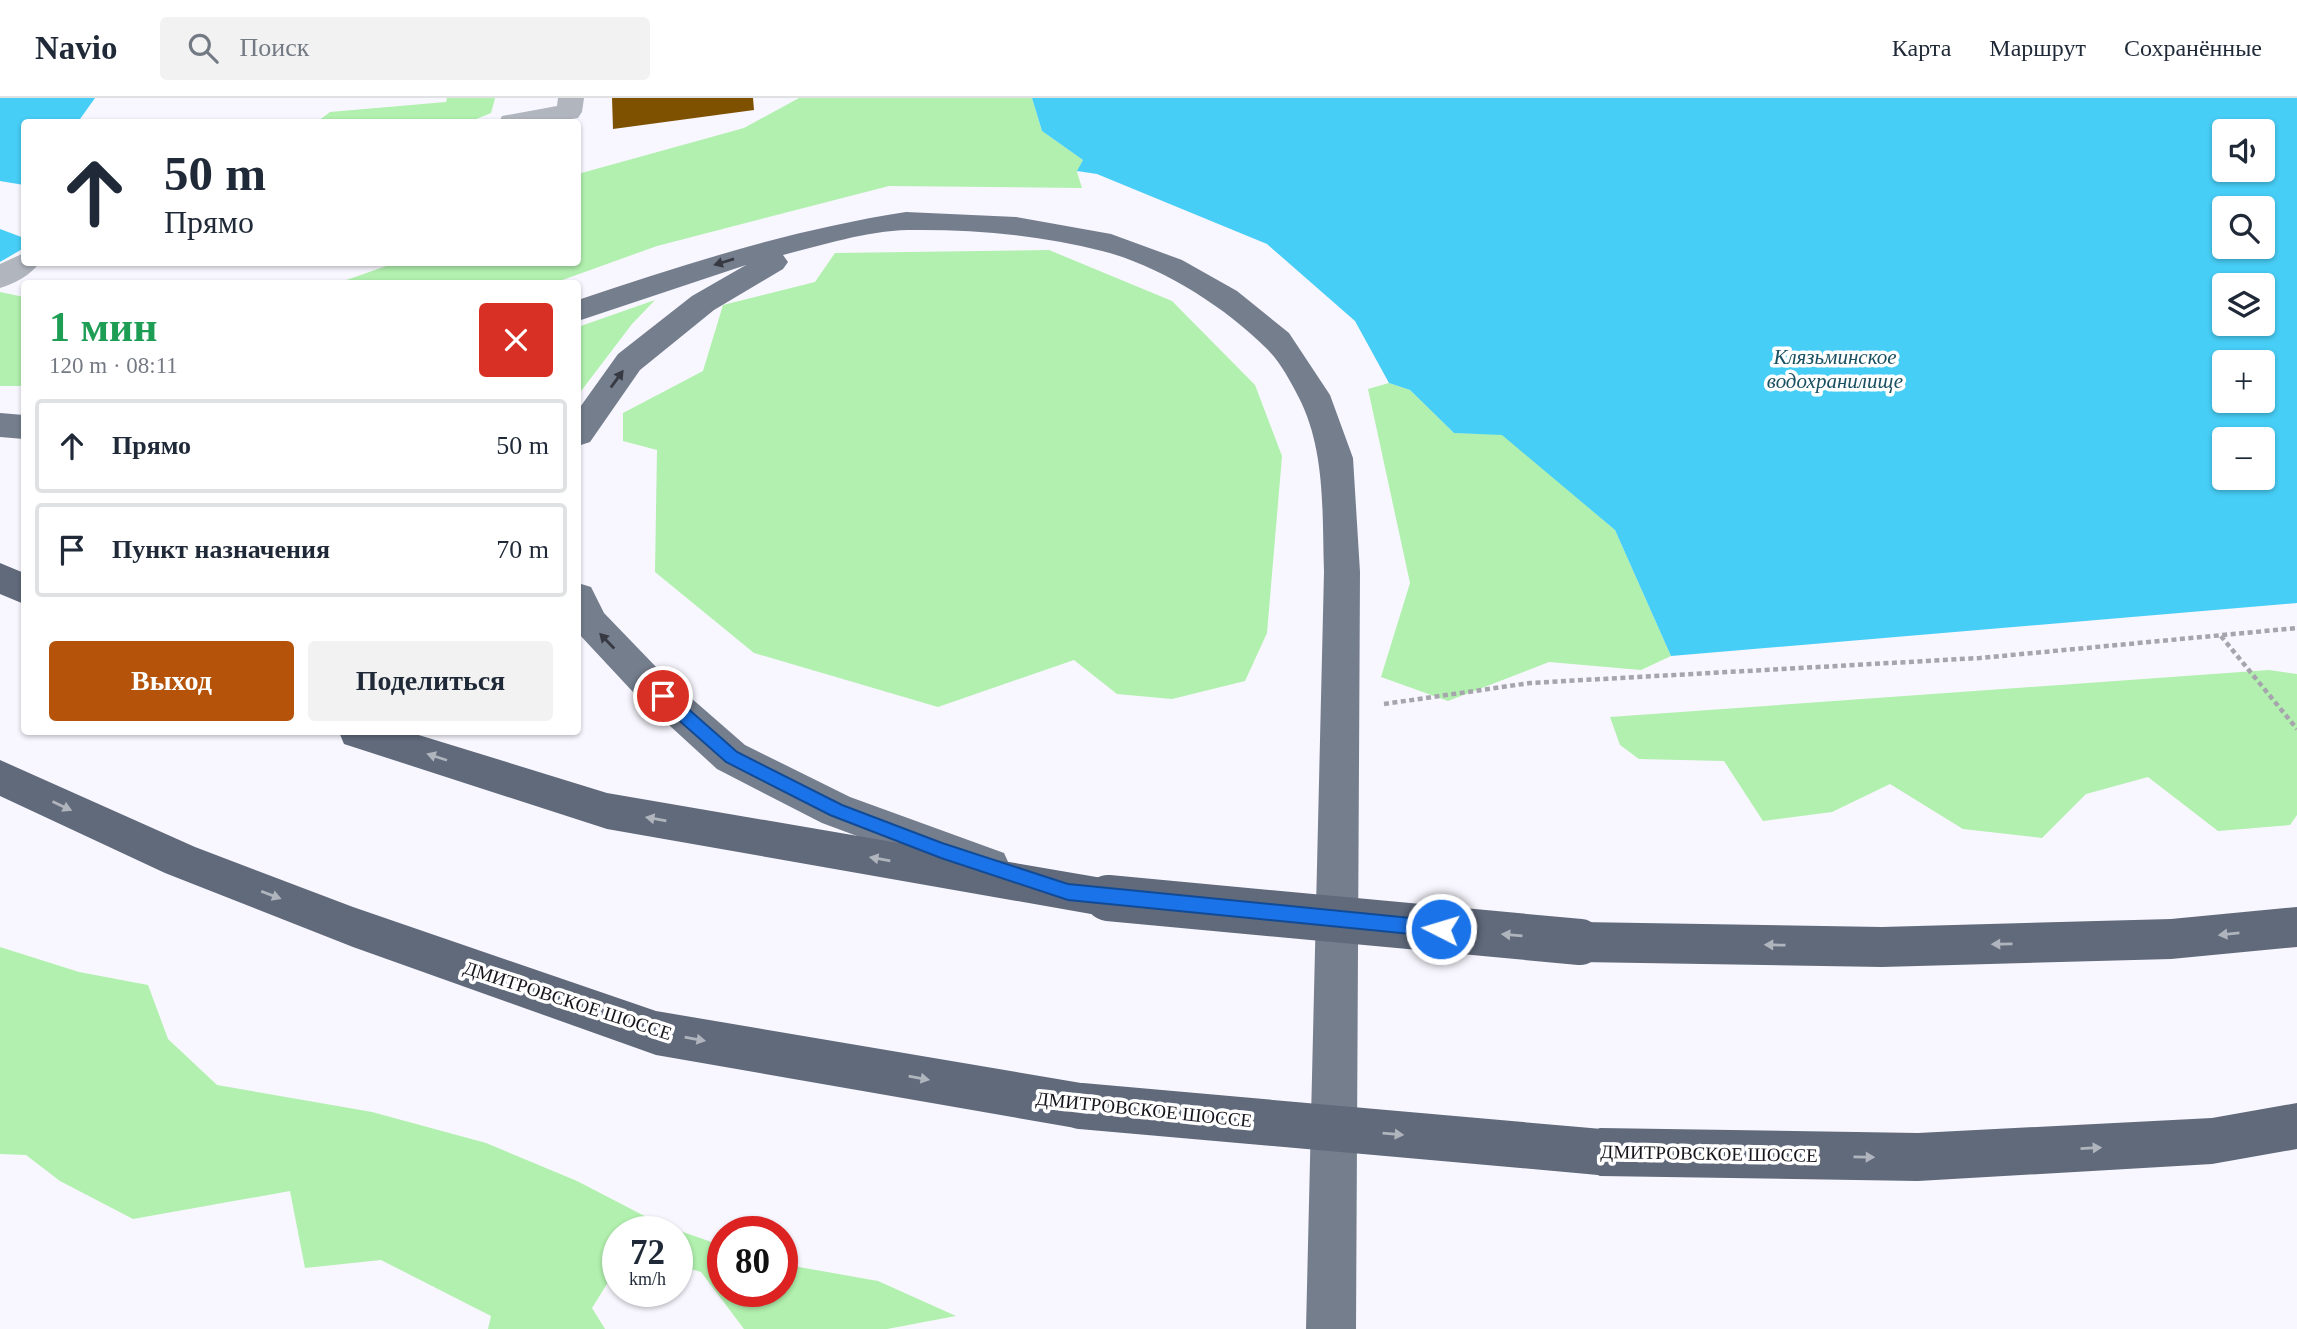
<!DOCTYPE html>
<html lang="ru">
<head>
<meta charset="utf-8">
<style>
  body { margin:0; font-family:Georgia,serif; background:#f2f2f3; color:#1f2937; height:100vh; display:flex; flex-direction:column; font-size:26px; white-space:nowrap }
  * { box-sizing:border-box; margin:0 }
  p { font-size:23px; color:#747a83 }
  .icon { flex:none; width:38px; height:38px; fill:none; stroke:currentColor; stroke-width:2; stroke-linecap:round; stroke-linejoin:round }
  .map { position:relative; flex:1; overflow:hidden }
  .drawer { position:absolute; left:21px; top:182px; width:560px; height:455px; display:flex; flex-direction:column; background:#fff; border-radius:7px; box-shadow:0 2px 5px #0004 }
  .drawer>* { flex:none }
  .banner { position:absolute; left:21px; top:21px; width:560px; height:147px; border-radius:7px; box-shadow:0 2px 5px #0004; background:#fff; color:#1f2937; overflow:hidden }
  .fabs { position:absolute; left:2212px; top:21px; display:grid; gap:14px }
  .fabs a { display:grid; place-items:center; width:63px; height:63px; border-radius:7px; background:#fff; box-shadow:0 2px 5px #0004; font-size:35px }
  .speed { position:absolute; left:602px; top:1118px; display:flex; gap:14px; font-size:35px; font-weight:700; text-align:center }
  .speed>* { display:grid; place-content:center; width:91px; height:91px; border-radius:50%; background:#fff; box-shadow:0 2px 5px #0004; line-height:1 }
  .speed small { font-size:18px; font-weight:400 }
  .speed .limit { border:10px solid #d22; background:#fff; color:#111 }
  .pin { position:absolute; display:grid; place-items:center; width:60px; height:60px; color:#fff; margin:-30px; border:4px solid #fff; border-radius:50%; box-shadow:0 2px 7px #0007 }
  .me { position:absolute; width:77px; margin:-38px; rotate:275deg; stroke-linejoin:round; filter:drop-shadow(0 0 5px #0008) }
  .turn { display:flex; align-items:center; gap:24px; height:147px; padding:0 28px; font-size:32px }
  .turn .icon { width:91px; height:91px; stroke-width:2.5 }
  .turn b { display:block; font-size:49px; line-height:60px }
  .round { display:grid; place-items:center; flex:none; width:74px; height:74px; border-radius:7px; background:#f2f2f3 }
  .headline { display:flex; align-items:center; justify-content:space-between; height:119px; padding:0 28px }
  h1 { font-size:42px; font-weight:700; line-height:52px; color:#1e9e55 }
  .button { display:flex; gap:14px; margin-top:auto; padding:14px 28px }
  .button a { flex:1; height:80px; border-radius:7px; background:#b45309; color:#fff; font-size:28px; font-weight:700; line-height:80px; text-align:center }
  .button a+a { background:#f2f2f3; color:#1f2937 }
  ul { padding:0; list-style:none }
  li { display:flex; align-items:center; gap:21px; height:94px; margin:0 14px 10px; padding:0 14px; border:4px solid #e0e1e3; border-radius:7px }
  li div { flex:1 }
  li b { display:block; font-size:26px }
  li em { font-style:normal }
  header { display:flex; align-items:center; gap:42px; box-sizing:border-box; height:98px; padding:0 35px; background:#fff; border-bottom:2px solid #e0e1e3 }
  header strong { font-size:33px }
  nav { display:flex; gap:38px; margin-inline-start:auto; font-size:24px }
  .search { width:490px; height:63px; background:#f2f2f3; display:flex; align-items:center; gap:18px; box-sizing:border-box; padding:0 24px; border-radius:7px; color:#747a83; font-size:26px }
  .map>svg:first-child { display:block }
  .green { fill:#b1f0ae }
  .water { fill:#47cef6; fill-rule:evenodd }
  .building { fill:#7e5101 }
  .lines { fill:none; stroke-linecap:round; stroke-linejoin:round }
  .path { stroke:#a6a4ac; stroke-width:4.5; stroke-dasharray:5 3.5; stroke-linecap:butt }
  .minor { fill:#b0b5be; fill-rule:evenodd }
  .major { fill:#757e8d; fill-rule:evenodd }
  .highway { fill:#606a7b; fill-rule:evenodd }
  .highway-bridge { stroke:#606a7b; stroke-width:46 }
  .oneway { fill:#373943 }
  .oneway2 { fill:#b0b4bd }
  .route { fill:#1a73e8; stroke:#114b97; stroke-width:2 }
  .labels { text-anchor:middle; stroke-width:7; stroke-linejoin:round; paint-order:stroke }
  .street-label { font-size:19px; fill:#16141b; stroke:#fff }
  .water-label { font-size:21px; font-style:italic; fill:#195061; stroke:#fff }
</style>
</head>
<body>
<header>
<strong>Navio</strong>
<div class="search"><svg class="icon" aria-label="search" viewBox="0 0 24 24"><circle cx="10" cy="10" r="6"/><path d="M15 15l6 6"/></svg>Поиск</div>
<nav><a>Карта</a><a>Маршрут</a><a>Сохранённые</a></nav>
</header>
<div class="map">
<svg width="2297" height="1231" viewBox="0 0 2297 1231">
  <rect width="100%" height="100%" fill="#f8f6fe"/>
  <path class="green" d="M 447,0 L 495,0 L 491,15 L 469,24 L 317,24 L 330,14 L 446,4 Z
    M 799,0 L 1032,0 L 1042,33 L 1083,62 L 1077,74 L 1082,90 L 889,88 L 657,148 L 554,185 L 335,186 L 395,165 L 578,164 L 578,76 L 744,30 Z
    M 1049,152 L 1172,203 L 1255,287 L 1282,358 L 1267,535 L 1245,583 L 1172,601 L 1117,596 L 1074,562 L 938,609 L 754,555 L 655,474 L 657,352 L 623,343 L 623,315 L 703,273 L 723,207 L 815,184 L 835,155 Z
    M 0,194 L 24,199 L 24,288 L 0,288 Z
    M 655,202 L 632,226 L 578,297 L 578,229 Z
    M 1389,285 L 1410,292 L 1454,335 L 1502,336 L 1615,432 L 1671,558 L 1641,572 L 1549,564 L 1448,603 L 1381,579 L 1410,485 L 1368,291 Z
    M 2269,572 L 2297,576 L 2297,717 L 2290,727 L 2218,733 L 2148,679 L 2086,696 L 2042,740 L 1963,731 L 1890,686 L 1832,714 L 1763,723 L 1724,663 L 1639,661 L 1620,647 L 1610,619 Z
    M 0,849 L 79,874 L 148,887 L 168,941 L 217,987 L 372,1014 L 486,1045 L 577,1083 L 660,1126 L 723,1148 L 723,1194 L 782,1194 L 782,1166 L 878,1183 L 956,1218 L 887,1231 L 744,1231 L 701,1174 L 677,1167 L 677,1134 L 618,1134 L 618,1168 L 592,1210 L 605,1231 L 488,1231 L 491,1218 L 381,1162 L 305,1170 L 290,1093 L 133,1121 L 60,1083 L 26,1057 L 0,1056 Z"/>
  <path class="water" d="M 0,0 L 95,0 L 80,21 L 84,24 L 24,24 L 24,87 L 0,83 Z
    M 1032,0 L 2297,0 L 2297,505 L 1671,558 L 1615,432 L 1502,337 L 1454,335 L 1410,292 L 1389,285 L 1355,223 L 1267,146 L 1097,76 L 1077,73 L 1083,62 L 1042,33 ZM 2224,33 L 2263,33 L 2263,72 L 2224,72 ZM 2224,110 L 2263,110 L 2263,149 L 2224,149 ZM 2224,187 L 2263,187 L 2263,226 L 2224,226 ZM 2224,264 L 2263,264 L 2263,303 L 2224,303 ZM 2224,341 L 2263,341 L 2263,380 L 2224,380 Z
    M 0,131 L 24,140 L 24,150 L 0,164 Z"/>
  <path class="building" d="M 612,0 L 753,0 L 754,12 L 613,31 Z"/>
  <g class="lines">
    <path class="path" d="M 2221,538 L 2297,631
      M 1384,606 L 1530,585 L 1980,560 L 2297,530"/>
    <path class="minor" d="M 558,0 L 584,0 L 582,14 L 578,20 L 555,24 L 499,24 L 502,18 L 557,8 Z
      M 24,155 L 24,164 L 40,164 C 31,177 14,186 0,190 L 0,166 Z"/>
    <path class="major" d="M 906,114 L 1016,119 L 1111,136 L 1182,162 L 1237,193 L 1289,235 L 1330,297 L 1353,360 L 1360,474 L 1356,1231 L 1306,1231 L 1324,474 C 1322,415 1326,351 1298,298 C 1290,282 1278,261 1265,249 C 1225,209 1159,167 1102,153 C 1040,137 972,131 908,132 C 866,133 823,147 783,157 L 788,164 L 783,171 L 714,212 L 640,272 L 590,344 L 578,348 L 578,312 L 618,256 L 692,198 L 746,167 L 578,223 L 578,202 C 689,165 790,132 906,114 Z
      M 0,315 L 24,317 L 24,341 L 0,339 Z
      M 578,485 L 591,489 L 604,515 L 659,572 L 745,647 L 850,699 L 1004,755 L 1010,768 L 1004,781 L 989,787 L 822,725 L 717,671 L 633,594 L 578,535 Z"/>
    <path class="highway" d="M 0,465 L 24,475 L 24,506 L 0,496 Z
      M 339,634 L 409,634 L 607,695 L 1108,781 L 1123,786 L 1129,800 L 1123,814 L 1108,819 L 607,731 L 344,646 Z
      M 0,662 L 195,749 L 353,809 L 656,913 L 1081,985 L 1097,992 L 1104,1008 L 1097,1024 L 1081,1031 L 656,957 L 353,849 L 165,775 L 0,698 Z
      M 2297,809 L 2297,849 L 2171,861 L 1882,869 L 1580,864 L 1565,858 L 1559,844 L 1565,830 L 1580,824 L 1882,829 L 2171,821 Z
      M 2297,1005 L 2297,1051 L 2212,1066 L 1918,1083 L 1600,1078 L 1583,1071 L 1576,1054 L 1583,1037 L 1600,1030 L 1918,1035 L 2212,1020 Z"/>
    <path class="highway-bridge" d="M 1108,800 L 1580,844
      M 1081,1008 L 1600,1054"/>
  </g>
  <defs><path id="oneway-solid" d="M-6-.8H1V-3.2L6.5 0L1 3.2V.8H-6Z" transform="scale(1.75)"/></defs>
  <g class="oneway">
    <use href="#oneway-solid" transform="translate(724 164) rotate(163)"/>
    <use href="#oneway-solid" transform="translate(617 281) rotate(-54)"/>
    <use href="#oneway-solid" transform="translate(607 543) rotate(-134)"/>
  </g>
  <g class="oneway2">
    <use href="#oneway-solid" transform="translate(437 659) rotate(-162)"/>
    <use href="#oneway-solid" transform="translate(62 708) rotate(25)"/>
    <use href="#oneway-solid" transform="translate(656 721) rotate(-170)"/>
    <use href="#oneway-solid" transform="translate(880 761) rotate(-170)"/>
    <use href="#oneway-solid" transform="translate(271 797) rotate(21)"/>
    <use href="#oneway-solid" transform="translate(2229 836) rotate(174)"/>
    <use href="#oneway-solid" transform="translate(1512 837) rotate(-175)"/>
    <use href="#oneway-solid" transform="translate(2002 846) rotate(179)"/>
    <use href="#oneway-solid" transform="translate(1775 847) rotate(-179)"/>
    <use href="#oneway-solid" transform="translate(695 941) rotate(10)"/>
    <use href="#oneway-solid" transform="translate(919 980) rotate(10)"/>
    <use href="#oneway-solid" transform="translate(1393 1036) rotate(5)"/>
    <use href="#oneway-solid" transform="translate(2091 1050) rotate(-3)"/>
    <use href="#oneway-solid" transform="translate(1864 1059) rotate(1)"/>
  </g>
  <path class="route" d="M 663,592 L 669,594 L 737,654 L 842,707 L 942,745 L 1068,786 L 1441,823 L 1448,825 L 1450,831 L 1448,837 L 1441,839 L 1068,802 L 941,760 L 830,717 L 726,664 L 657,603 L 655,598 L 657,594 Z"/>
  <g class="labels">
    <g class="street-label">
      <text transform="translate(568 902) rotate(18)" y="7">ДМИТРОВСКОЕ ШОССЕ</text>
      <text transform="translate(1144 1011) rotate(6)" y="7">ДМИТРОВСКОЕ ШОССЕ</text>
      <text transform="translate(1709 1055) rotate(1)" y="7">ДМИТРОВСКОЕ ШОССЕ</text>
    </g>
    <g class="water-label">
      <text x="1835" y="266">Клязьминское<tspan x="1835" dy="24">водохранилище</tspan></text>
    </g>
  </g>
</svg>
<div class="fabs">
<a><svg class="icon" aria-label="sound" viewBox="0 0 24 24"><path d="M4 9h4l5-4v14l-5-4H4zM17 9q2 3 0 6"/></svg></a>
<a><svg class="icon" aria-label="search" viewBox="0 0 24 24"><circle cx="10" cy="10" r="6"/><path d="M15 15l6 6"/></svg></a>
<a><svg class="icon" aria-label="layers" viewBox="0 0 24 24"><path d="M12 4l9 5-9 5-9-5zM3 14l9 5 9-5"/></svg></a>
<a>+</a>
<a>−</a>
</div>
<div class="speed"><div>72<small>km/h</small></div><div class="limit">80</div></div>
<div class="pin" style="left:663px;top:598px;background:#d93025"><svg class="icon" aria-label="arrive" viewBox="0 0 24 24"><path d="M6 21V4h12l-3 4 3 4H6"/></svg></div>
<svg class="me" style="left:1441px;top:831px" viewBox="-20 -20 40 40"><circle r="17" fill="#1a73e8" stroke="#fff" stroke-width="3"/><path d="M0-11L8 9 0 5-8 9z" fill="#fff"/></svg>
<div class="banner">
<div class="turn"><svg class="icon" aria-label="ahead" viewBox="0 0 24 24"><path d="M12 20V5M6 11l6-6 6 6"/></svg><div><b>50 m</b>Прямо</div></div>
</div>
<section class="drawer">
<div class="headline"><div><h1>1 мин</h1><p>120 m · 08:11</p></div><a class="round" style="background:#d93025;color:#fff"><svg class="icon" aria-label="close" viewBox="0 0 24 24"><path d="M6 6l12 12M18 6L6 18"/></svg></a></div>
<ul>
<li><svg class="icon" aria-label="ahead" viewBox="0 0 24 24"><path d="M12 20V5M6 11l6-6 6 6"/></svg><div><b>Прямо</b></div><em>50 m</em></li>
<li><svg class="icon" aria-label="arrive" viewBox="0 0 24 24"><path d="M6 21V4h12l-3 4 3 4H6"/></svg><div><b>Пункт назначения</b></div><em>70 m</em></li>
</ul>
<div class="button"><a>Выход</a><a>Поделиться</a></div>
</section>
</div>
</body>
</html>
